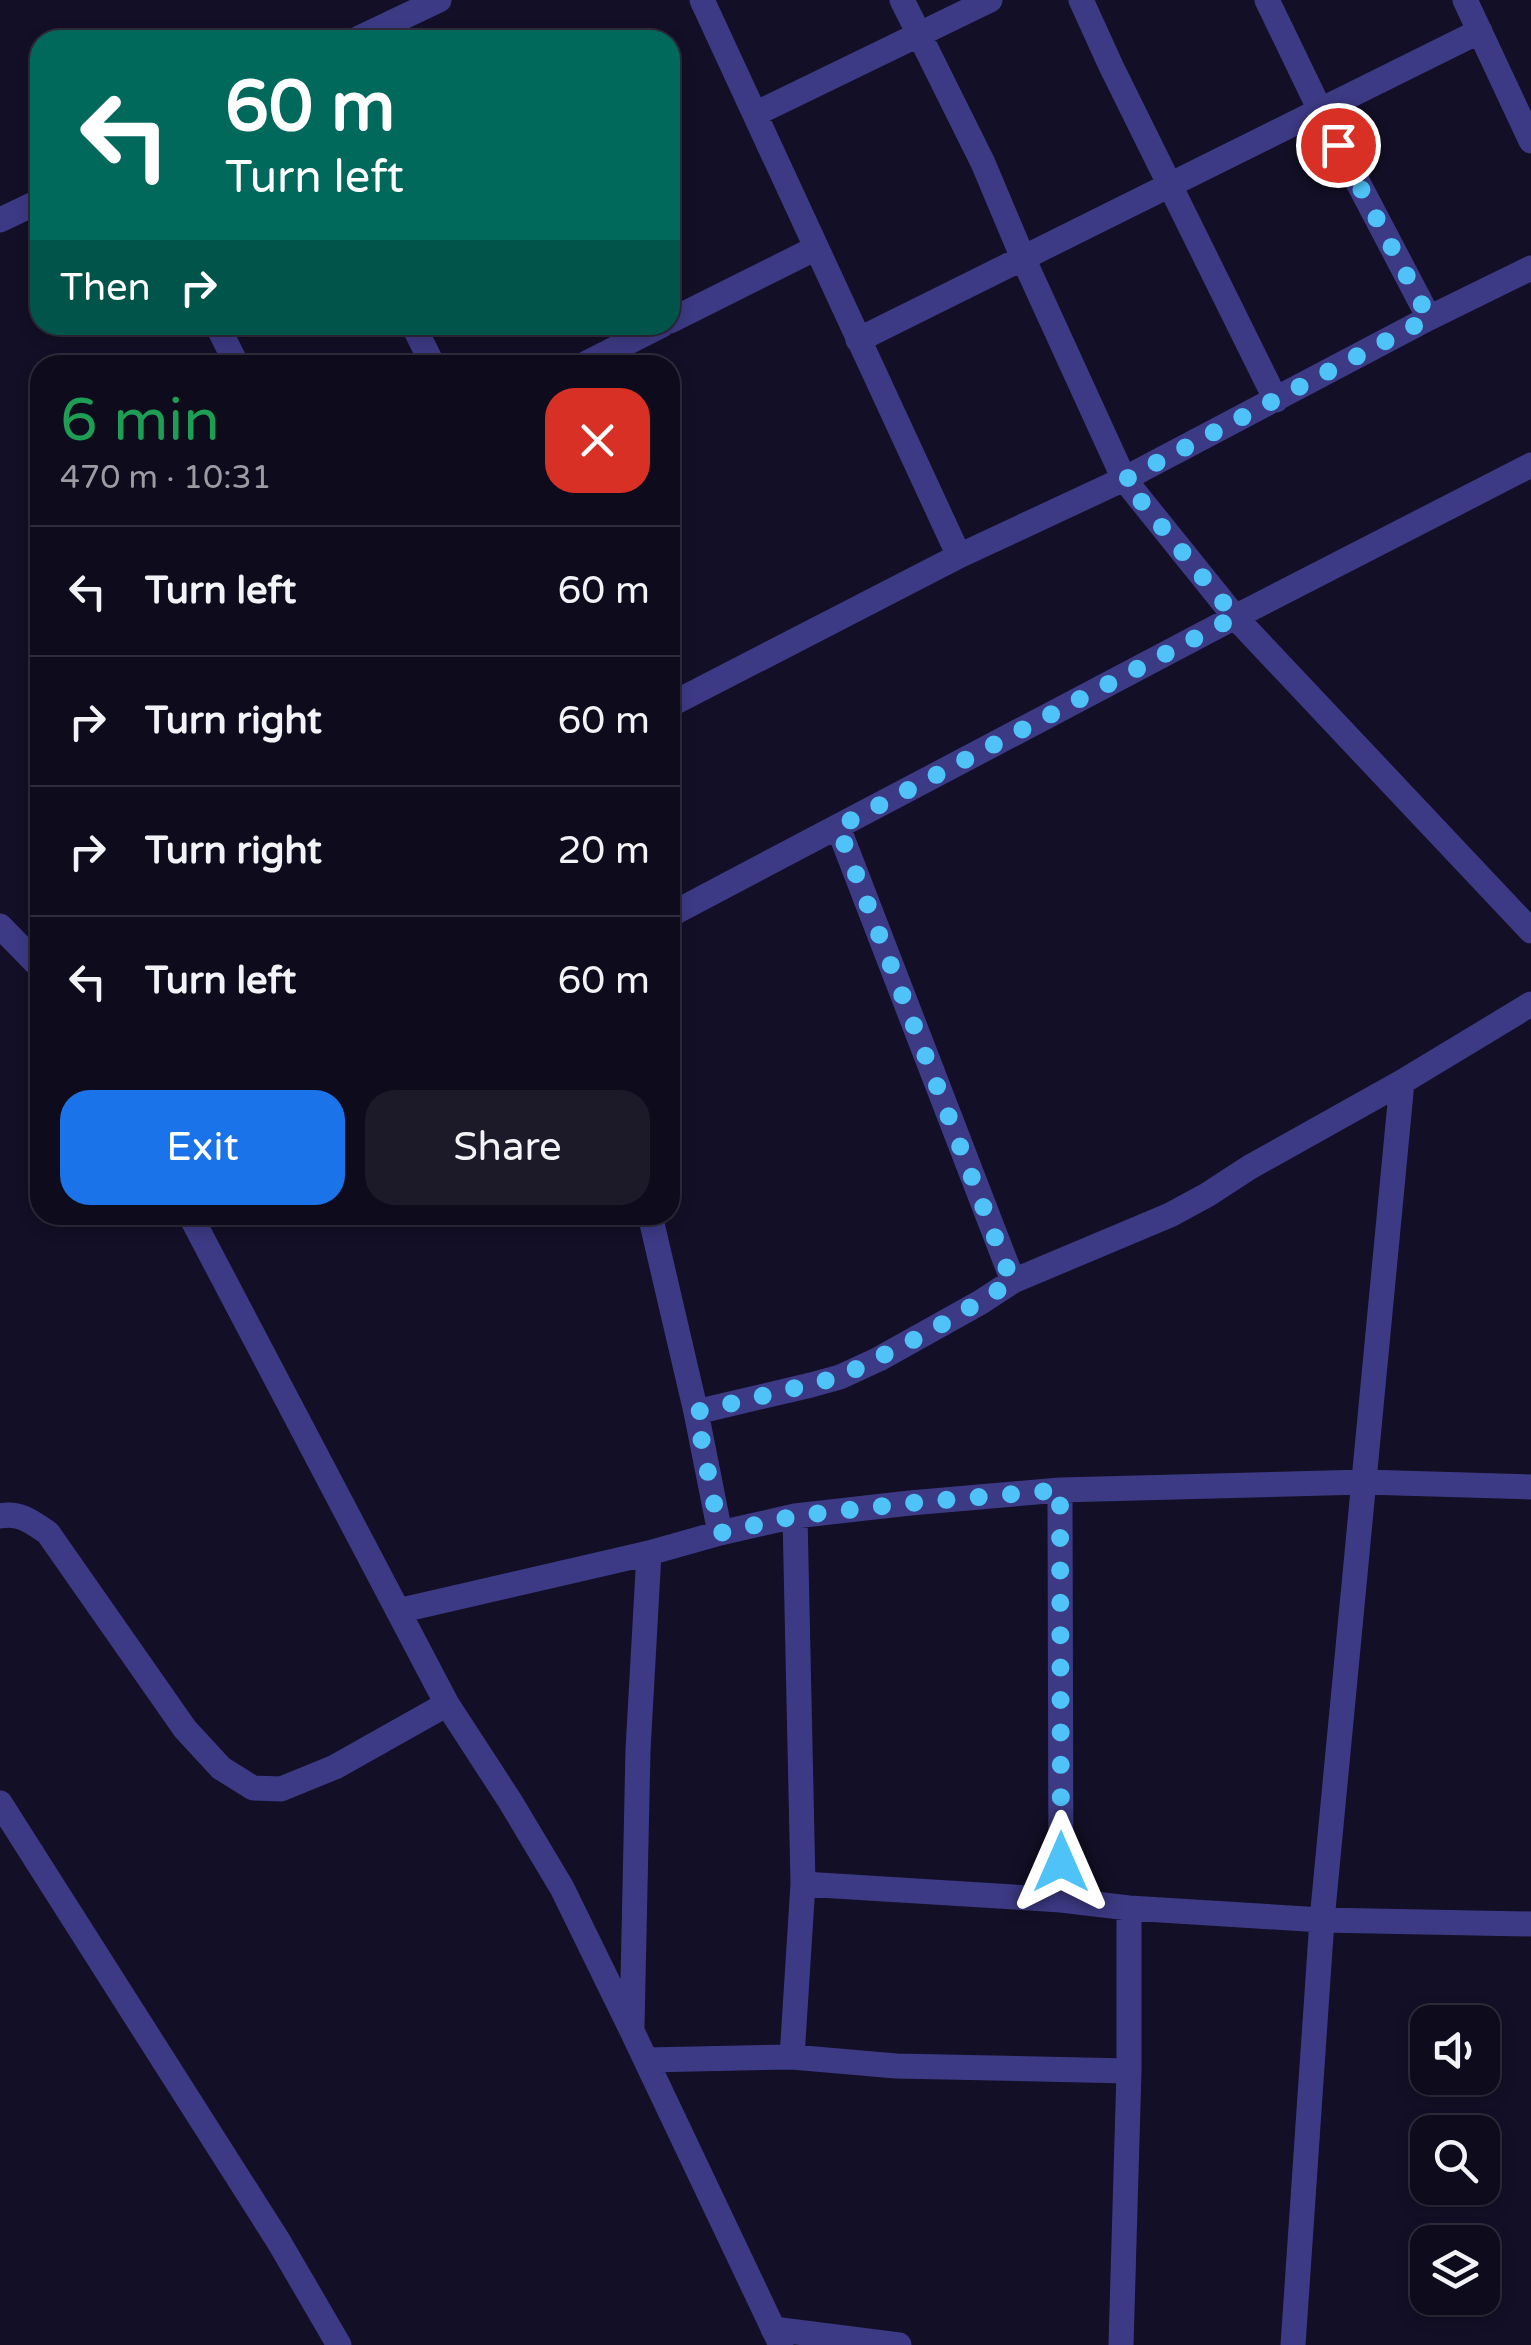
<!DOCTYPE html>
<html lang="en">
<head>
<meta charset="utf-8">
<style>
  body { margin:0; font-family:"Varela Round",sans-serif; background:#1c1929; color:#f1f3f6; height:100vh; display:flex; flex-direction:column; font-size:38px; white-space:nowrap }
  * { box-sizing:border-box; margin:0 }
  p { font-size:32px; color:#9b9ba3 }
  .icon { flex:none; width:55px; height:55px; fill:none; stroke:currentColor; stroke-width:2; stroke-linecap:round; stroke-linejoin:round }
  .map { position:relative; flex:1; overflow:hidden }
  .drawer { position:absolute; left:30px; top:355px; width:650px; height:870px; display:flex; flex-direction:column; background:#0e0b1c; border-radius:30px; box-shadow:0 5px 15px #0003,0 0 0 2px #2e2b3b }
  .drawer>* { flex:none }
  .top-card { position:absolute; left:30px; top:30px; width:650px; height:305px; border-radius:30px; box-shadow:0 5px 15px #0003,0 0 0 2px #2e2b3b; background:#00695c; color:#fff; overflow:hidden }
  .buttons { position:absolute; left:1410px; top:2005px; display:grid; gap:20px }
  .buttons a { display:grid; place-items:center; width:90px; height:90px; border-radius:20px; background:#0e0b1c; box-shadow:0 5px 15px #0003,0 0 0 2px #2e2b3b; font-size:50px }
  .pin { position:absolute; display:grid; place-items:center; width:85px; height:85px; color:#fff; margin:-42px; border:5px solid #fff; border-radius:50%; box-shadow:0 2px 10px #0007 }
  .me { position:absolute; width:110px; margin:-55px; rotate:0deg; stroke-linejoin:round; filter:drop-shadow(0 0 8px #0008) }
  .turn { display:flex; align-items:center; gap:35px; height:210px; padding:0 30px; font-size:45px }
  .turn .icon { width:130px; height:130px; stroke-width:2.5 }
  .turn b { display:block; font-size:70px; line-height:85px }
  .then { display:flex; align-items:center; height:95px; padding:0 30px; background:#0003; gap:20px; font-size:38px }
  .round { display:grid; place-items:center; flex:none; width:105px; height:105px; border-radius:30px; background:#1c1929 }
  .headline { display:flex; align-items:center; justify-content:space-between; height:170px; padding:0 30px }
  h1 { font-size:60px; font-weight:600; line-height:75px; color:#1e9e55 }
  .cta { display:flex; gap:20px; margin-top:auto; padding:20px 30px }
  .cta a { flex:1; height:115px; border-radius:30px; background:#1a73e8; color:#fff; font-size:40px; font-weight:600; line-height:115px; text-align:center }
  .cta a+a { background:#1c1929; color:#f1f3f6 }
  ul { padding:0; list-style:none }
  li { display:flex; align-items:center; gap:30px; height:130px; padding:0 30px; border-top:2px solid #2e2b3b }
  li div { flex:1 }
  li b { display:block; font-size:38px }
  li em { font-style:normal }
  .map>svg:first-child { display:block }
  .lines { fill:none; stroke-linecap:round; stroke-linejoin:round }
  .minor { stroke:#3d3a85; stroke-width:25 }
  .route { stroke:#4fc3f7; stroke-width:18; stroke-dasharray:0 32.4 }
</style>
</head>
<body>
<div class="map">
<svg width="1531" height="2345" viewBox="0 0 1531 2345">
  <rect width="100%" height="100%" fill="#130f26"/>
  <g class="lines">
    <path class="minor" d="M 702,0 L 959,556
      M 902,0 L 983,163 L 1023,258 L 1124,479 L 1235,617 L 1531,931
      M 1081,0 L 1111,66 L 1276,400
      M 1267,0 L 1320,110 L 1429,318
      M 1465,0 L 1531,141
      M 355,40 L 439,0
      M 755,114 L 990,0
      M 0,220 L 40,201
      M 670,321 L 816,248
      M 217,325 L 237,365
      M 413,325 L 433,365
      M 858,340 L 1480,31
      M 583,365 L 662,325
      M 670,705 L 959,556 L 1124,479 L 1429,318 L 1531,268
      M 838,827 L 1013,1281
      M 670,915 L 1235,617 L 1531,465
      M 0,926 L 40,967
      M 190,1215 L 447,1704 L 510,1801 L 562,1888 L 632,2031 L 781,2345
      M 650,1215 L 696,1412 L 720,1533
      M 696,1412 L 811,1385 L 840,1377 L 879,1359 L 981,1302 L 1013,1281 L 1170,1215 L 1207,1195 L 1250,1167 L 1402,1082 L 1531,1004
      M 1060,1490 L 1061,1900
      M 0,1516 C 20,1512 32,1522 48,1533 L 185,1729 L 221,1768 L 253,1788 L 281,1789 L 335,1767 L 447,1704
      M 795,1516 L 803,1884 L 792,2057 L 896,2066 L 1129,2071
      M 398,1611 L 649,1553 L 720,1533 L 795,1516 L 910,1503 L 1060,1490 L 1364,1482 L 1531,1487
      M 0,1803 L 279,2242 L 339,2345
      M 803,1884 L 1061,1900 L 1129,1908 L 1322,1920 L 1531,1924
      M 632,2026 L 638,1750 L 649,1553
      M 646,2060 L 792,2057
      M 773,2329 L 899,2345
      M 1121,2345 L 1129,2071 L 1129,1908
      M 1293,2345 L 1322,1920 L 1402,1082"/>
  </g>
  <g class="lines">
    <path class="route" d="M 1061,1862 L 1060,1490 L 910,1503 L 795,1516 L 720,1533 L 696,1412 L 840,1377 L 929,1332 L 1012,1282 L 838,827 L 1235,617 L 1124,480 L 1429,318 L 1338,145"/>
  </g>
</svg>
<div class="buttons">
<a><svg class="icon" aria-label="sound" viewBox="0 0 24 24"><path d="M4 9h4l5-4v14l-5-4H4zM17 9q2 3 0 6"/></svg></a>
<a><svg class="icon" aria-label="search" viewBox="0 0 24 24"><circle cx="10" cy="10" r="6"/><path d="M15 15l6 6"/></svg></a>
<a><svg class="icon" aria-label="layers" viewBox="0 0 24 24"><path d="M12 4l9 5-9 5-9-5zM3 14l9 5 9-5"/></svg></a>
</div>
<div class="pin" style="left:1338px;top:145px;background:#d93025"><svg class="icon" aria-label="arrive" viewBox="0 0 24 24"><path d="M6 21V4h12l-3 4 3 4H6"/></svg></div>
<svg class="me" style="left:1061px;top:1862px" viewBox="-20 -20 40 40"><path d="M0-17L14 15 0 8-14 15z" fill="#4fc3f7" stroke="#fff" stroke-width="4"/></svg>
<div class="top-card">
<div class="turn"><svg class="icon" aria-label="left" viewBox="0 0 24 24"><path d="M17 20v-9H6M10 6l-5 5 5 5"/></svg><div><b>60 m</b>Turn left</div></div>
<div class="then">Then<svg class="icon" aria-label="right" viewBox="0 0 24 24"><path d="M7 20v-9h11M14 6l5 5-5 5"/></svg></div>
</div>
<section class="drawer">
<div class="headline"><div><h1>6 min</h1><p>470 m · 10:31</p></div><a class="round" style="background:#d93025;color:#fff"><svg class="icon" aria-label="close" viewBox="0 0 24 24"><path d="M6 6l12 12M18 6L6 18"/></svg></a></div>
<ul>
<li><svg class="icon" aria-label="left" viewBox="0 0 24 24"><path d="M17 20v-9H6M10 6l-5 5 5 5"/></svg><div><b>Turn left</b></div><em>60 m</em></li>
<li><svg class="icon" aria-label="right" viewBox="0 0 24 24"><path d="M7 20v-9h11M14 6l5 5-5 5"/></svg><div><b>Turn right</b></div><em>60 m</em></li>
<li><svg class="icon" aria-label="right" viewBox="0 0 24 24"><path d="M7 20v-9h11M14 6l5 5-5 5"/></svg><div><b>Turn right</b></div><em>20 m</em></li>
<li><svg class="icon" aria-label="left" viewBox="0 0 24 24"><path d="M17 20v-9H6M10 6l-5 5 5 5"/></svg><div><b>Turn left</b></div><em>60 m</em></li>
</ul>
<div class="cta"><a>Exit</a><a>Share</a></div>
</section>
</div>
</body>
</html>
